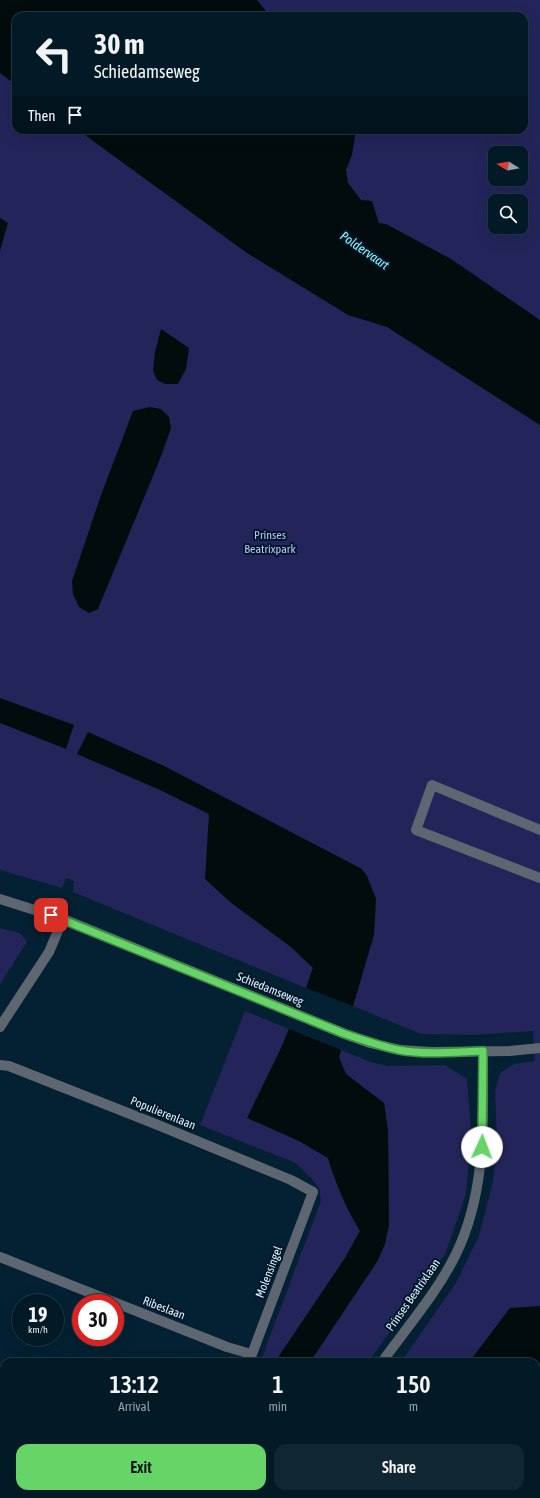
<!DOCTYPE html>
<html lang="en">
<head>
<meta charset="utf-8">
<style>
  body { margin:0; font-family:"Asap Condensed",sans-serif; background:#102632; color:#f1f3f6; height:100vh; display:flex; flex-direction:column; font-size:15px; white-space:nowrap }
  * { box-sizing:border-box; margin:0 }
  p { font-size:13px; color:#96a0a7 }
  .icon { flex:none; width:22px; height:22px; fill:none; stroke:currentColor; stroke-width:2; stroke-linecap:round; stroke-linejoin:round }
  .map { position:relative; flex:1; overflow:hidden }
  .panel { position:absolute; left:0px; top:1358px; width:540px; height:140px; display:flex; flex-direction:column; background:#021926; border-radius:12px 12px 0 0; box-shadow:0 4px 16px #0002,0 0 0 1px #233843 }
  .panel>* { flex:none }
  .banner { position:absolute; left:12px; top:12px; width:516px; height:122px; border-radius:12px; box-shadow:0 4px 16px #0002,0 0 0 1px #233843; background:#021926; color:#f1f3f6; overflow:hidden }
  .needle { width:26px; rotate:281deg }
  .controls { position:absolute; left:488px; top:146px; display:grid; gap:8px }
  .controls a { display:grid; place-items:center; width:40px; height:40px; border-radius:8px; background:#021926; box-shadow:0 4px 16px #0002,0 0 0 1px #233843; font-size:20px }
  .speed { position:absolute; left:12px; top:1294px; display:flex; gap:8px; font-size:20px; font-weight:700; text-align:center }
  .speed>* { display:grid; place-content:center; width:52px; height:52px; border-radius:50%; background:#021926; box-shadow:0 4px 16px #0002,0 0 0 1px #233843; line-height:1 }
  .speed small { font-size:10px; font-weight:400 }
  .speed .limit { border:6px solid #d22; background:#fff; color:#111 }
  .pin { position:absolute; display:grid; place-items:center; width:34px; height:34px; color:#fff; margin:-17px; border-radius:8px; box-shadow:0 2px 6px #0006 }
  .me { position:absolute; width:44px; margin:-22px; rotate:2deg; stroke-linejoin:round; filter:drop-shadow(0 0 3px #0008) }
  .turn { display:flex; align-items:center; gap:14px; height:84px; padding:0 16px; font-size:18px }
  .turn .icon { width:52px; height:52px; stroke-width:2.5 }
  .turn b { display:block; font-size:28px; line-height:34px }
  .then { display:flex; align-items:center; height:38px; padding:0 16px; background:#0003; gap:8px; font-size:15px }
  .eta { display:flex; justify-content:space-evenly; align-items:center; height:68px; text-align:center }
  .eta b { font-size:24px; font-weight:600; line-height:28px }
  .button { display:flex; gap:8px; margin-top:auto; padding:8px 16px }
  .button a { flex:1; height:46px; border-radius:12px; background:#66d467; color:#111; font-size:16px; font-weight:600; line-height:46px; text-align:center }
  .button a+a { background:#102632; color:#f1f3f6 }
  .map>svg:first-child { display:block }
  .green { fill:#23255a; fill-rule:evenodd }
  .water { fill:#020c0c }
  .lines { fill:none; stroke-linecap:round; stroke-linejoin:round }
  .minor { stroke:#5e6672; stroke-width:10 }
  .route-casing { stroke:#428a43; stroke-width:10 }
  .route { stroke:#66d467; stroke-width:7 }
  .labels { text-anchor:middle; stroke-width:4; stroke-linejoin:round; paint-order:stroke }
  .park-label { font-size:12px; fill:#bac3f7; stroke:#001829 }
  .street-label { font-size:12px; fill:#dff1fd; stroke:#001829 }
  .water-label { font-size:13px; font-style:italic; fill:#8df7fe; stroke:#001829 }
</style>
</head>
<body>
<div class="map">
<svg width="540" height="1498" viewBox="0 0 540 1498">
  <rect width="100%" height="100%" fill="#032133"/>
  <path class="green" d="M 0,0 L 540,0 L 540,1498 L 350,1498 L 352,1494 L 536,1494 L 536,1362 L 401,1362 L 456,1283 L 479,1236 L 493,1181 L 497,1139 L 495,1091 L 500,1073 L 514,1064 L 535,1061 L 533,1031 L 474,1035 L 421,1034 L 353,1006 L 362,975 L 300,955 L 313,968 L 306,988 L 73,892 L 74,881 L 66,878 L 62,888 L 0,870 ZM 16,16 L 524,16 L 524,130 L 16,130 ZM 495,153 L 521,153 L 521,179 L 495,179 ZM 495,201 L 521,201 L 521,227 L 495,227 Z
    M 0,928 L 20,933 L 27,942 L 0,984 Z
    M 245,1011 L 289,1029 L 281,1048 L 299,1141 L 328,1158 C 336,1184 346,1208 360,1231 L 345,1258 L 275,1362 L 267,1362 L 261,1360 L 321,1201 L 319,1188 L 310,1177 L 296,1163 L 200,1125 Z
    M 341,1050 L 371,1062 L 387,1066 L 445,1065 L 467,1079 L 471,1130 L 466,1194 L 446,1252 L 409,1306 L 368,1362 L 310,1362 L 378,1260 L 389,1225 L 388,1131 L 384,1104 L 346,1074 L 339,1057 Z
    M 223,1494 L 271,1494 L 268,1498 L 220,1498 Z
    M 297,1494 L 337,1494 L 335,1498 L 294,1498 Z"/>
  <path class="water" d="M 0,0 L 257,0 L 270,16 L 16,16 L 16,85 L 0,73 Z
    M 78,130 L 356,130 L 352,155 L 346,170 L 348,183 L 361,200 L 372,201 L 379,223 L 386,224 L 451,259 L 540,320 L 540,425 L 387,327 L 348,315 L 247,253 Z
    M 0,218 L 8,223 L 0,251 Z
    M 161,329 L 189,348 L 186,369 L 178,384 L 165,384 L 157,380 L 153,370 L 155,352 Z
    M 150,407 L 161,409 L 169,417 L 171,428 L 160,459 L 98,609 L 89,613 L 79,607 L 73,594 L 72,581 L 101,495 L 133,411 Z
    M 0,698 L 74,725 L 66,749 L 0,723 Z
    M 88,732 L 164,766 L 362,869 L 367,876 L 376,899 L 374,935 L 353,1006 L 306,988 L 313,968 L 291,947 L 230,902 L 205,879 L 209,814 L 160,790 L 77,754 Z
    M 289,1029 L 341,1050 L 339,1057 L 346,1074 L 384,1103 L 388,1131 L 389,1225 L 385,1244 L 378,1260 L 310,1362 L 275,1362 L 345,1258 L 360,1231 C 346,1208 336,1184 328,1158 L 299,1141 L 247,1118 L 281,1048 Z
    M 540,1306 L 540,1402 L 536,1406 L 536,1362 L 469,1362 L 510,1308 Z
    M 192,1494 L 223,1494 L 220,1498 L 189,1498 Z
    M 375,1494 L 407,1494 L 404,1498 L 373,1498 Z"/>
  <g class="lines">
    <path class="minor" d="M 540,830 L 432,785 L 416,830 L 540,878
      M 0,899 L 63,919 L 345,1034 L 370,1043 L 400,1050 L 432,1052 L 510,1051 L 540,1048
      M 0,1027 L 49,952 L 63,919
      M 0,1065 L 9,1066 L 158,1125 L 291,1180 L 313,1192 L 249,1362
      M 0,1257 L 227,1347 L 251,1354
      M 382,1362 C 407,1327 437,1293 456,1254 C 487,1190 483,1120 483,1051
      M 0,1453 L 4,1454
      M 109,1494 L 120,1498
      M 501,1494 L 538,1498
      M 167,1498 L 170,1494
      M 283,1498 L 286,1494"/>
  </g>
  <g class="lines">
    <defs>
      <path id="route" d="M 51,915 L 345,1034 C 363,1040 380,1046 399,1050 C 426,1055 455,1052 483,1051 L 482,1147"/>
    </defs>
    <use href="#route" class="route-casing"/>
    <use href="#route" class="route"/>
  </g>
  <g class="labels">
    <g class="park-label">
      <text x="270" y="539">Prinses<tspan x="270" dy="14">Beatrixpark</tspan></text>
    </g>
    <g class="street-label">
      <text transform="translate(270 989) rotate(22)" y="4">Schiedamseweg</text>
      <text transform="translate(163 1113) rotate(22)" y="4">Populierenlaan</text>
      <text transform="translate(269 1272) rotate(-69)" y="4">Molensingel</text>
      <text transform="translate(413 1295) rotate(-55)" y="4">Prinses Beatrixlaan</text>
      <text transform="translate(164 1308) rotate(21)" y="4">Ribeslaan</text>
    </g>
    <g class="water-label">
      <text transform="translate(365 250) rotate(35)" y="5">Poldervaart</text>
    </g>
  </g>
</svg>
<div class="controls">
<a><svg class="needle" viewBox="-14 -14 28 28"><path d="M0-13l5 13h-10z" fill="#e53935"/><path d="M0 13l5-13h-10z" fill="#96a0a7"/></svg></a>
<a><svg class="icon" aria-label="search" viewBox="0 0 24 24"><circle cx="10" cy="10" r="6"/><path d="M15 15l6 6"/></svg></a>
</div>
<div class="speed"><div>19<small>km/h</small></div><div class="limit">30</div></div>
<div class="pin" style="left:51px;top:915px;background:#d93025"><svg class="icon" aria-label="arrive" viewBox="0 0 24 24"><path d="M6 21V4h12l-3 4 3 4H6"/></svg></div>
<svg class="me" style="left:482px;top:1147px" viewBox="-20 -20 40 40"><circle r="19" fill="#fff"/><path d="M0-13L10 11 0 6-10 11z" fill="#66d467"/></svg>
<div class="banner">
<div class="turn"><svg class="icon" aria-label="left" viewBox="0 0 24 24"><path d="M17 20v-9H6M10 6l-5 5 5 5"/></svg><div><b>30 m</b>Schiedamseweg</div></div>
<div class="then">Then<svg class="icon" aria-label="arrive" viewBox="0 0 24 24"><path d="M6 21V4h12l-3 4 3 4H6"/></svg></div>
</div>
<section class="panel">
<div class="eta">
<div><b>13:12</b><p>Arrival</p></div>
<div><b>1</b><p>min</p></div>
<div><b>150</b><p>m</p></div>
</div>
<div class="button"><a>Exit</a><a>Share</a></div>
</section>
</div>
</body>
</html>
